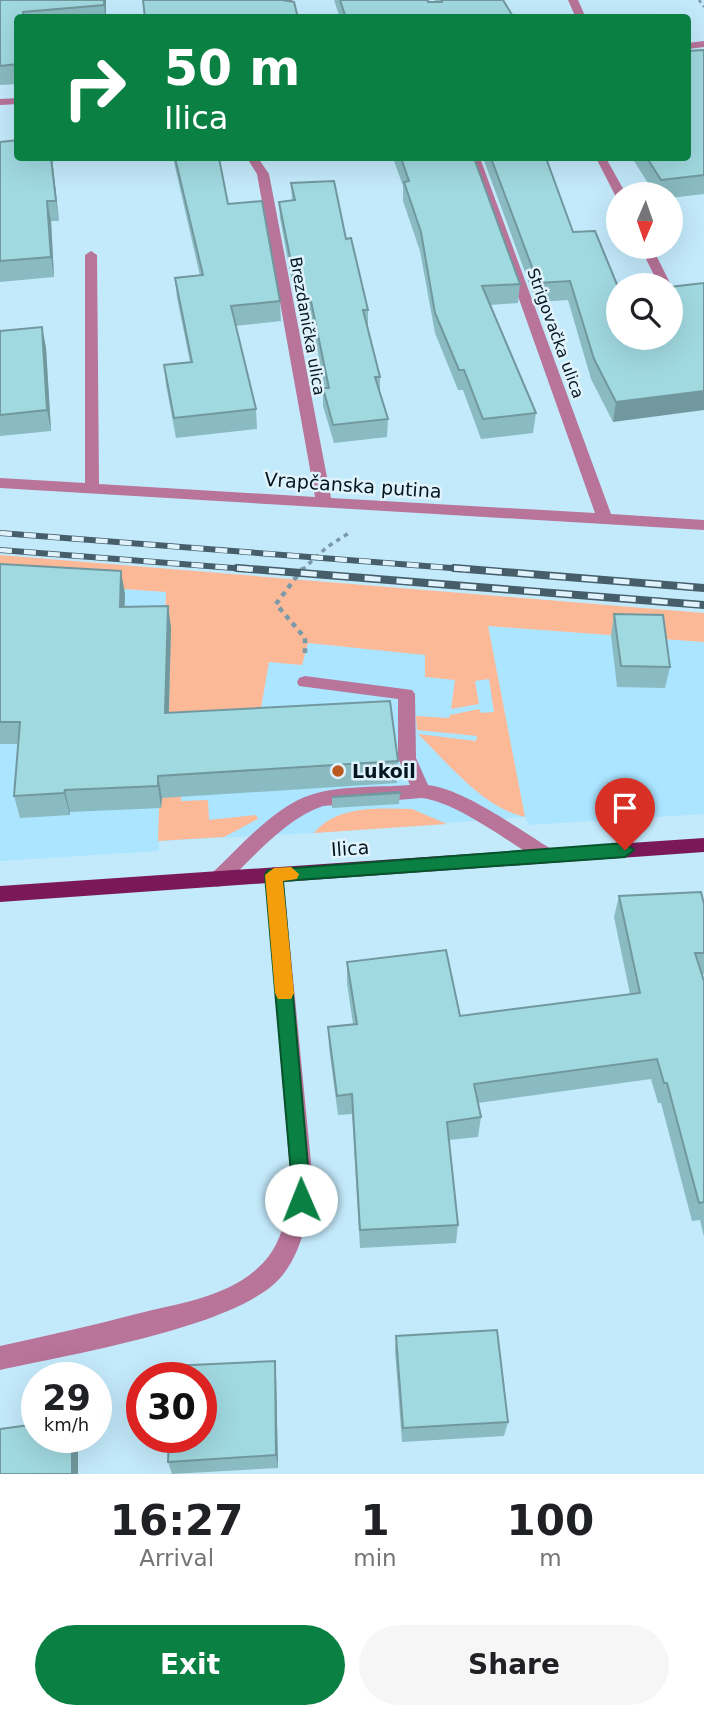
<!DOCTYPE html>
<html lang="en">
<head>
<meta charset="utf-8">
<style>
  body { margin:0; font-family:"DejaVu Sans",sans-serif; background:#f6f6f6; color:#202124; height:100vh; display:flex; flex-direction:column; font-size:26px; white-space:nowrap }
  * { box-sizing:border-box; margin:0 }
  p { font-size:23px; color:#757577 }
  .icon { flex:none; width:38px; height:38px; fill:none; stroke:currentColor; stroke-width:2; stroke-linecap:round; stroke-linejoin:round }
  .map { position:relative; height:1474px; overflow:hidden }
  .side { display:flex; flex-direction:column; background:#fff; flex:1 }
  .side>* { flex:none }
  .top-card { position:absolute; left:14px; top:14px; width:677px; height:147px; border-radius:7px; box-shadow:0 7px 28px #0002; background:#0b8043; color:#fff; overflow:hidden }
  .needle { width:46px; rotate:182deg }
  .fabs { position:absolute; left:606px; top:182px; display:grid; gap:14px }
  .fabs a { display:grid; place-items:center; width:77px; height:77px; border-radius:50%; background:#fff; box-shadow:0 7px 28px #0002; font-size:35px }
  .speed { position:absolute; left:21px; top:1362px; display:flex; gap:14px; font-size:35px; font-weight:700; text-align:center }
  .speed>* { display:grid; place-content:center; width:91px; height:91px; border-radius:50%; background:#fff; box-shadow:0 7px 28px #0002; line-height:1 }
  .speed small { font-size:18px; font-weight:400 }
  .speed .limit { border:10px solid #d22; background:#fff; color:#111 }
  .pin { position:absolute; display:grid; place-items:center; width:60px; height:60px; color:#fff; margin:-72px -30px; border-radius:50% 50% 50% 0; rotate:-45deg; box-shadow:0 0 7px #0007 }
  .pin .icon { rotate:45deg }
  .me { position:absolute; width:77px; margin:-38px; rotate:359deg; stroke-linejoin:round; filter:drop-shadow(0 0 5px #0008) }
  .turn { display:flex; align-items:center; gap:24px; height:147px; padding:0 35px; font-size:32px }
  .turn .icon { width:91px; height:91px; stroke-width:2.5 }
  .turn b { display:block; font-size:49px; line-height:60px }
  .eta { display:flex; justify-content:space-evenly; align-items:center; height:119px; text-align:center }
  .eta b { font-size:42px; font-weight:600; line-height:49px }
  .primary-button { display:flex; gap:14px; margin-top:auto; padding:14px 35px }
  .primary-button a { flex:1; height:80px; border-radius:42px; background:#0b8043; color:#fff; font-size:28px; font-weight:600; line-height:80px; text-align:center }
  .primary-button a+a { background:#f6f6f6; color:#202124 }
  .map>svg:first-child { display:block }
  .built { fill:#abe5ff }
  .green { fill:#fcb998 }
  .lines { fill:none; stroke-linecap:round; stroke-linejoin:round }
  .path-far2 { stroke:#7b9aa8; stroke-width:2.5; stroke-dasharray:3.5 3.5; stroke-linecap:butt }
  .path-far1 { stroke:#7b9aa8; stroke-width:3.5; stroke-dasharray:4.5 4.5; stroke-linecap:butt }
  .path { stroke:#7b9aa8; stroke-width:4.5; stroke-dasharray:5 5; stroke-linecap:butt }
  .minor { fill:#b87499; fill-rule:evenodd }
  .major { fill:#7b1958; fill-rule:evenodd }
  .rail-far1-casing { stroke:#455e69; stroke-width:6 }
  .rail-casing { stroke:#455e69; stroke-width:8 }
  .rail-far1 { stroke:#e0f3fc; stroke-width:4.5; stroke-dasharray:12; stroke-linecap:butt }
  .rail { stroke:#e0f3fc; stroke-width:5; stroke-dasharray:16; stroke-linecap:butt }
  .wall { fill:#8abbc2 }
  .shaded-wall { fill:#71989e }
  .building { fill:#a1d9e1; stroke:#71989e; stroke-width:2 }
  .route { fill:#0b8043; stroke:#07532c; stroke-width:2 }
  .slow { fill:#f59e0b }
  .poi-dot { fill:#bc5920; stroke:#e0f3fc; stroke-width:2.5 }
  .labels { text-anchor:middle; stroke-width:5; stroke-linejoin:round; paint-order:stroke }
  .far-street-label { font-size:16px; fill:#04161e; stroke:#e0f3fc }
  .street-label { font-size:19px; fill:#04161e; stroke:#e0f3fc }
  .poi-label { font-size:19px; font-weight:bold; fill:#04161e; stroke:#e0f3fc; text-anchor:start }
</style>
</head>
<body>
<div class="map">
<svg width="704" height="1474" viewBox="0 0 704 1474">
  <rect width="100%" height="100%" fill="#c3eafb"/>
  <path class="built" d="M 0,580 L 166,592 L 162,724 L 261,707 L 269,662 L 308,643 L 494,661 L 488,626 L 704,642 L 704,814 L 529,825 L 525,817 L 314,833 L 159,841 L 159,851 L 0,861 Z"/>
  <path class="green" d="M 0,555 L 704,613 L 704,642 L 488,626 L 525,817 C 483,808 448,763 418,734 L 476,741 L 477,736 L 417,730 L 416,716 L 449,718 L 450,715 L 479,709 L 481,713 L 494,712 L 489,679 L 475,681 L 479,704 L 451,709 L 455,680 L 425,677 L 425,655 L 308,643 L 302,665 L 269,662 L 261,708 L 181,726 L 181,801 L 208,800 L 209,820 L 256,815 L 258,819 L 224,837 L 158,841 L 166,592 L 0,580 Z
    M 412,809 L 447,824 L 314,833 C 337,805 378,808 412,809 Z"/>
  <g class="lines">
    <path class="path-far2" d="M 699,0 L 704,7"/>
    <path class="path-far1" d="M 302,570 L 327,547 L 349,533"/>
    <path class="path" d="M 303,568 L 276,604 L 305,638 L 305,653"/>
    <path class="minor" d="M 282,0 L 292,0 L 295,18 L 285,18 Z
      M 568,0 L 578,0 L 586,18 L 576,18 Z
      M 704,41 L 704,47 L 688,49 L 688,43 Z
      M 18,98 L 18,104 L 0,105 L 0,99 Z
      M 247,158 L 258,158 L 269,174 L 331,498 L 595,513 L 469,158 L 480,158 L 611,514 L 704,520 L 704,530 L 0,488 L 0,478 L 85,483 L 85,255 L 91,251 L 97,255 L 99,484 L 315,497 L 257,174 Z
      M 596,158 L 606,158 L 626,194 L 616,197 Z
      M 640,247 L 652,247 L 671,285 L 670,287 L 659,285 Z
      M 305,676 L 412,690 L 415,694 L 416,758 L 428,785 C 464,789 520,830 553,850 L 555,855 L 553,860 L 546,863 L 539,860 C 509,842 456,802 422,798 L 323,806 C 285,819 254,857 225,884 L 218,887 L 211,884 L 209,879 L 211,874 C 238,849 265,817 298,800 C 330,784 375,788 410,785 L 398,758 L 398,699 L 299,686 L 297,682 L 299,678 Z
      M 274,867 L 281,870 L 283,875 L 313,1183 C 308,1216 303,1251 281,1277 C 239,1327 66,1355 0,1370 L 0,1346 C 45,1336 91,1326 136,1314 C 179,1303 231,1297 263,1263 C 284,1241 287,1211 291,1183 L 265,875 L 267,870 Z"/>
    <path class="major" d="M 704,838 L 704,852 L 0,902 L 0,886 Z"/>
    <defs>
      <path id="rail-far1" d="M 0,533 L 477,570
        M 0,550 L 259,570"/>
      <path id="rail" d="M 237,568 L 704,605
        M 454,568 L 704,588"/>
    </defs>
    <use href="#rail-far1" class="rail-far1-casing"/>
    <use href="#rail" class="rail-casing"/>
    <use href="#rail-far1" class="rail-far1"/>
    <use href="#rail" class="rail"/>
  </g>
  <path class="wall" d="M 0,0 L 106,0 L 106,18 L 18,18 L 18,84 L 0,85 Z
    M 334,0 L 428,0 L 428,2 L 435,2 L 435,0 L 503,0 L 514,18 L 340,18 Z
    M 704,50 L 704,194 L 670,198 L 670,194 L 655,194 L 632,158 L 688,158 Z
    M 0,142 L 52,158 L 59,221 L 51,221 L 54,277 L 0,282 Z
    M 173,158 L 219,158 L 228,204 L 280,301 L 281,321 L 235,326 L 256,409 L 257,429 L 176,438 L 166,385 L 164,365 L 190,362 L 177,298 L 175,278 L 200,276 Z
    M 393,158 L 474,158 L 520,284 L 518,303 L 490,305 L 536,413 L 533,433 L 481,439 L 463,390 L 458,390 L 435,333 L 420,251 L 403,201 L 403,186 Z
    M 483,158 L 546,158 L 573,232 L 618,338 L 670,338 L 613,422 L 591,379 L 568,300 L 536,302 Z
    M 291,183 L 346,239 L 368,310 L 368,327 L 380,377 L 380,393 L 388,419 L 387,437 L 334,443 L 323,406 L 323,388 L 325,388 L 311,318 L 299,319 L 280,218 L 279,202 L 292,200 Z
    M 42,327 L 46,348 L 51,431 L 0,436 L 0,331 Z
    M 0,564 L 125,594 L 124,607 L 168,606 L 171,628 L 169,713 L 398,761 L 397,783 L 162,798 L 161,808 L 70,812 L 70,815 L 20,818 L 14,796 L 18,744 L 0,744 Z
    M 614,614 L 670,667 L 665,688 L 617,687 L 611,635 Z
    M 400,793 L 399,804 L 332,808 L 332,797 Z
    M 619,896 L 704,904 L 704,974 L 702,974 L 704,981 L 704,1237 L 700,1220 L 692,1221 L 661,1103 L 658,1103 L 651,1079 L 478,1103 L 481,1117 L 478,1137 L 449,1140 L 458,1225 L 456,1243 L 360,1248 L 352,1114 L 338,1115 L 329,1047 L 328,1027 L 353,1024 L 347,983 L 347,962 L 460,1016 L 630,994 L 614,917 Z
    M 396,1336 L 508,1422 L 504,1436 L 402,1442 L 395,1351 Z
    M 276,1375 L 278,1468 L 172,1474 L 168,1462 Z"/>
  <path class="shaded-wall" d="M 104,0 L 106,0 L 106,18 L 105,18 Z
    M 51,158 L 52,158 L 59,221 L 56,201 Z
    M 47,201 L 51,221 L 54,277 L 51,257 Z
    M 42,327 L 46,348 L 51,431 L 47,410 Z
    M 704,391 L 704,410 L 613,422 L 616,402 Z
    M 121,571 L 125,594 L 124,630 L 120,607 Z
    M 168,606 L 171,628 L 168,735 L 165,713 Z
    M 158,776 L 162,798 L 161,808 L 158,786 Z
    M 65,790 L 70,812 L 70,815 L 64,793 Z
    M 275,1361 L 276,1375 L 278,1468 L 276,1455 Z
    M 72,1437 L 78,1437 L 78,1474 L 72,1474 Z"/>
  <path class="building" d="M 0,0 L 104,0 L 104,5 L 23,12 L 23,18 L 18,18 L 18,64 L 0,66 Z
    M 143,0 L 282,0 L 294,2 L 298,18 L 145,18 Z
    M 340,0 L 428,0 L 428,2 L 442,2 L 441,0 L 503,0 L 514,18 L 346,18 Z
    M 704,50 L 704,175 L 661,180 L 647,158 L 688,158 L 688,51 Z
    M 18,140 L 18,158 L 51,158 L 56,201 L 47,201 L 51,257 L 0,261 L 0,142 Z
    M 175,158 L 219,158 L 228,204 L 262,201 L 280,301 L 231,306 L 256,409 L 174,418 L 164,365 L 192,362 L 175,278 L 203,275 Z
    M 401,158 L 474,158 L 520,284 L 482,286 L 536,413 L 483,419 L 464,370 L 459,370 L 435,313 L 421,232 L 404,182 L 409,181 Z
    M 491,158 L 546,158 L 573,232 L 595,231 L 618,287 L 618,338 L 670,338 L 670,287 L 704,283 L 704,391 L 616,402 L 594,359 L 570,281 L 538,283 Z
    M 334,181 L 346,239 L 351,238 L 368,310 L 363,310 L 380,377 L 375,377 L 388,419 L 333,425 L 323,388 L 329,388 L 311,301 L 299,302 L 279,202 L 295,200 L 291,183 Z
    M 42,327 L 47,410 L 0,415 L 0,331 Z
    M 0,564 L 121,571 L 120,607 L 168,606 L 165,713 L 390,701 L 398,761 L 158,776 L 158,786 L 65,790 L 64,793 L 14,796 L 20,722 L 0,722 Z
    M 614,614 L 663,615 L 670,667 L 621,666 Z
    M 399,792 L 400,793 L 332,797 Z
    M 701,892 L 704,904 L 704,953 L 695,953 L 704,981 L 704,1202 L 699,1203 L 667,1083 L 664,1083 L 657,1059 L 474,1084 L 481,1117 L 447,1122 L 458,1225 L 360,1230 L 352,1094 L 337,1096 L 328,1027 L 357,1024 L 347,962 L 446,950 L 460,1016 L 640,993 L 619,896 Z
    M 497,1330 L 508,1422 L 403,1428 L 396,1336 Z
    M 275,1361 L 276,1455 L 168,1462 L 169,1437 L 201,1437 L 201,1377 L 170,1377 L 171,1366 Z
    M 37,1424 L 37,1437 L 72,1437 L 72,1474 L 0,1474 L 0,1429 Z"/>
  <path class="route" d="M 625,843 L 634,850 L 625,857 L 283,881 L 311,1200 L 308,1207 L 301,1210 L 294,1207 L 265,875 L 268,870 Z"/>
  <path class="slow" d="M 291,867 L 299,874 L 297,879 L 283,881 L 294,993 L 291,999 L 278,999 L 275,993 L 265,875 L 274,868 Z"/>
  <circle class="poi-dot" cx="338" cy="771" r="7"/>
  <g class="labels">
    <g class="far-street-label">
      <text transform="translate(308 326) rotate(80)" y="6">Brezdanička ulica</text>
      <text transform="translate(556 333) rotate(70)" y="6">Strigovačka ulica</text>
    </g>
    <g class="street-label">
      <text transform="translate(353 485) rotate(4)" y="7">Vrapčanska putina</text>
      <text transform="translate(350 848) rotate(-4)" y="7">Ilica</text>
    </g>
    <g class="poi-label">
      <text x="352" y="778">Lukoil</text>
    </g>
  </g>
</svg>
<div class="fabs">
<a><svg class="needle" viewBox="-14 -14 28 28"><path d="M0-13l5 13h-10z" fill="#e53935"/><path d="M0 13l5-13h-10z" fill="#757577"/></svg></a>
<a><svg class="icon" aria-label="search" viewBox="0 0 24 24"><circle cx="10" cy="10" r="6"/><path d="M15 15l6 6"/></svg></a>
</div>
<div class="speed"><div>29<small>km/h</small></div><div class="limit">30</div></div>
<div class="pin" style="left:625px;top:850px;background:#d93025"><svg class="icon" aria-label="arrive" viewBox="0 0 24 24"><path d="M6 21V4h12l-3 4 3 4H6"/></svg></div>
<svg class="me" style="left:301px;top:1200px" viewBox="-20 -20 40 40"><circle r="19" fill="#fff"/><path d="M0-13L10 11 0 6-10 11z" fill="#0b8043"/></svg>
<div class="top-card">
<div class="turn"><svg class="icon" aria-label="right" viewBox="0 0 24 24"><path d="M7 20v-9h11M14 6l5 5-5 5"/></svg><div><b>50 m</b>Ilica</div></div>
</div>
</div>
<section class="side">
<div class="eta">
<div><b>16:27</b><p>Arrival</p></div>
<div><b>1</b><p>min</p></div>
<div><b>100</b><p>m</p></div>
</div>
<div class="primary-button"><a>Exit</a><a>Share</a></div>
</section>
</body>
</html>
